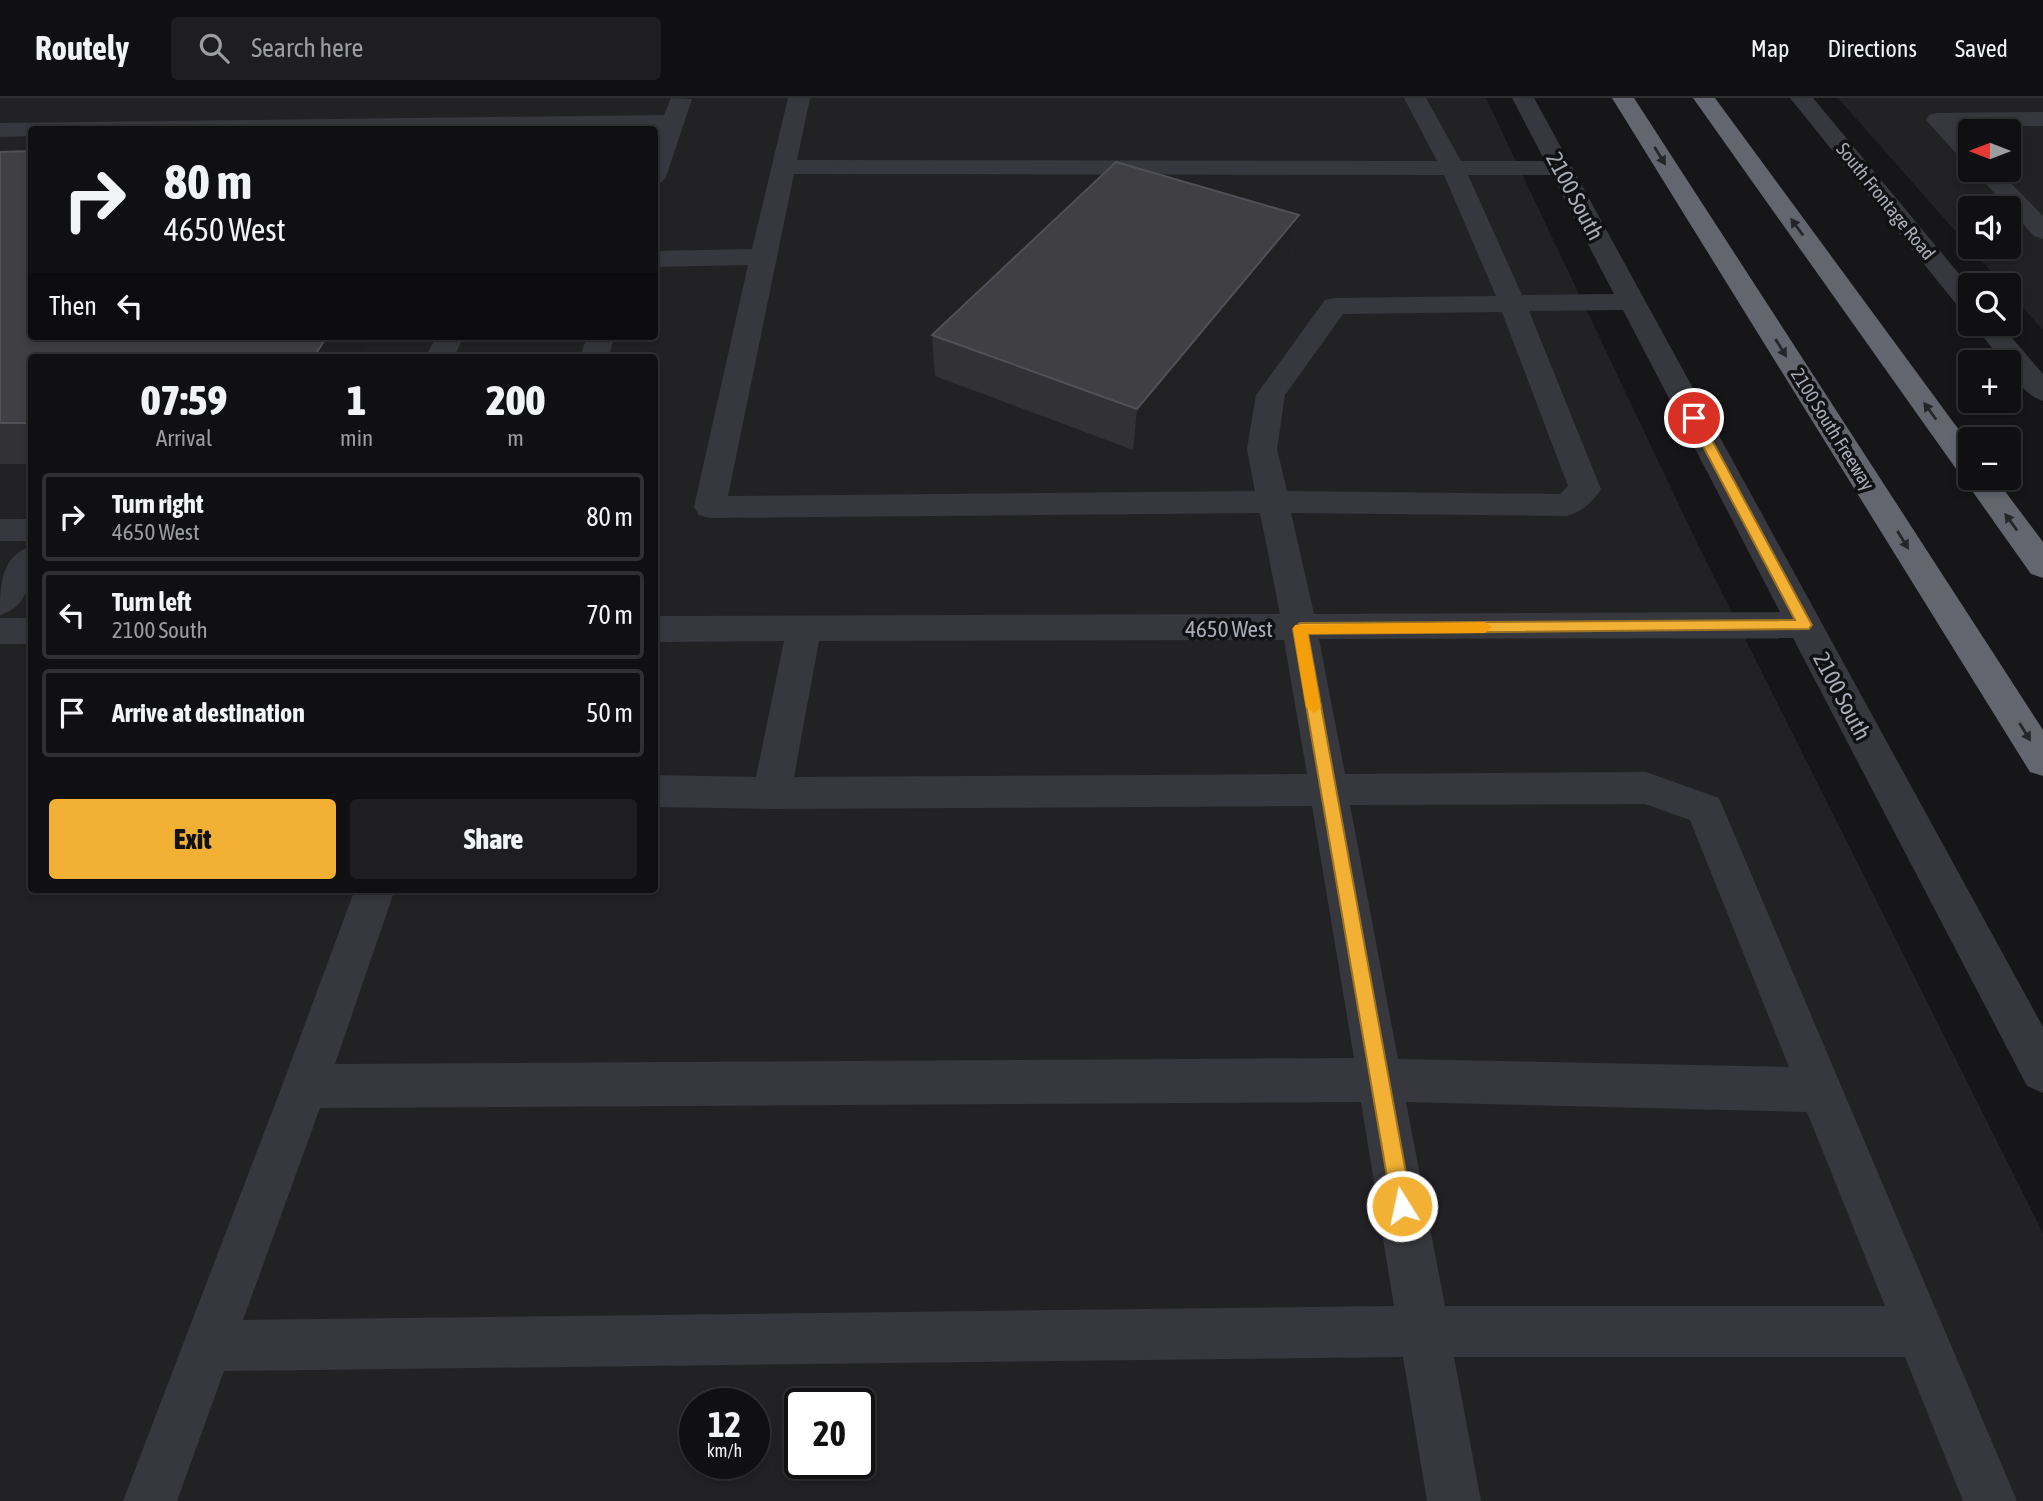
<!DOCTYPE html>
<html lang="en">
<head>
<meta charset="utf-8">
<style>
  body { margin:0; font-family:"Asap Condensed",sans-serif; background:#1e1e20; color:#f1f3f6; height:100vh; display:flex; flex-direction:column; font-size:26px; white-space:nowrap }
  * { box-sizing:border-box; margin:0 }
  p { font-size:23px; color:#9c9d9f }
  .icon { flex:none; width:38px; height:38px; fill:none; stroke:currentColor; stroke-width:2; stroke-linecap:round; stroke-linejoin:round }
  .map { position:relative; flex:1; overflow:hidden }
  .details { position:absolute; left:28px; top:256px; width:630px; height:539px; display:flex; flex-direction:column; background:#101012; border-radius:7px; box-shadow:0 4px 10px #0003,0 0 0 2px #303032 }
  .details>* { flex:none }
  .banner { position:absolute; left:28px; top:28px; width:630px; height:214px; border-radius:7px; box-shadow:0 4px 10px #0003,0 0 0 2px #303032; background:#101012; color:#f1f3f6; overflow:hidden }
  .needle { width:46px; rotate:270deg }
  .buttons { position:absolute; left:1958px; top:21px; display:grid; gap:14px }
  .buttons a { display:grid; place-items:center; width:63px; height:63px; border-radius:7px; background:#101012; box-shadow:0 4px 10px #0003,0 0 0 2px #303032; font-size:35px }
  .speed { position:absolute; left:679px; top:1290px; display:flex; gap:14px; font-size:35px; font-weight:700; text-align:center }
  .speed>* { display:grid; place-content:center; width:91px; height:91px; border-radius:50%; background:#101012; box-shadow:0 4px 10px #0003,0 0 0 2px #303032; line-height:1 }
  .speed small { font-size:18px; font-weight:400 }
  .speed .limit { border:4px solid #111; border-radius:10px; background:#fff; color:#111 }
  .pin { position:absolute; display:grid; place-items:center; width:60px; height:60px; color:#fff; margin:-30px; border:4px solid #fff; border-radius:50%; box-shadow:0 2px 7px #0007 }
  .me { position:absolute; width:77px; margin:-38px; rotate:350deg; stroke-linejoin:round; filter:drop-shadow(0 0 5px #0008) }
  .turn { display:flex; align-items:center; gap:24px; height:147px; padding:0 21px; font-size:32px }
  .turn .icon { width:91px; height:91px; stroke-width:2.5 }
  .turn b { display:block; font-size:49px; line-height:60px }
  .then { display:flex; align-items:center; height:66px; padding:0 21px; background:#0003; gap:14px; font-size:26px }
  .eta { display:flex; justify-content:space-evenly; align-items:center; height:119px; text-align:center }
  .eta b { font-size:42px; font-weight:800; line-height:49px }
  .cta { display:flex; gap:14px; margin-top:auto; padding:14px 21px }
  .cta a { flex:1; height:80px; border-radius:7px; background:#f2b134; color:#111; font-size:28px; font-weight:800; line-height:80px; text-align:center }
  .cta a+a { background:#1e1e20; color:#f1f3f6 }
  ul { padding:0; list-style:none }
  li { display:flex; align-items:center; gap:21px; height:88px; margin:0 14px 10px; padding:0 7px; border:4px solid #303032; border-radius:7px }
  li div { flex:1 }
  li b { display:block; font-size:26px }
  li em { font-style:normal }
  header { display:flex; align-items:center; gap:42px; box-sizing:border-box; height:98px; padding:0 35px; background:#101012; border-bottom:2px solid #303032 }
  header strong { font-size:33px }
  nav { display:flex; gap:38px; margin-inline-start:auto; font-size:24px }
  .search { width:490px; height:63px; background:#1e1e20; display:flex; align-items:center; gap:18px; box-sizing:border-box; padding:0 24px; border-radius:7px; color:#9c9d9f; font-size:26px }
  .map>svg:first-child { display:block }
  .built { fill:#222225; fill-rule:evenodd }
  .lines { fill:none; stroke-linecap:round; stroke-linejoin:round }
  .minor { fill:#37383d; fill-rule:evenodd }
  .highway { fill:#63666e; fill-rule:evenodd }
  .wall { fill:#323236 }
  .shaded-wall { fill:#212124 }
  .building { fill:#3f3f44; stroke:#4f5156; stroke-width:2 }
  .oneway { fill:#26262a }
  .route { fill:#f2b134; stroke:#9d7322; stroke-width:2 }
  .slow { fill:#f59e0b }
  .labels { text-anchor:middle; stroke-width:7; stroke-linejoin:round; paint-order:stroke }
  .far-street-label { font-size:19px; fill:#a8adb8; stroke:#111113 }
  .street-label { font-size:23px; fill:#a8adb8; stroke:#111113 }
</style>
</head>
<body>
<header>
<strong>Routely</strong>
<div class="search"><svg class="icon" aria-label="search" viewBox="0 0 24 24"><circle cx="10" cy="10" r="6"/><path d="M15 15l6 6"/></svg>Search here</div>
<nav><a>Map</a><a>Directions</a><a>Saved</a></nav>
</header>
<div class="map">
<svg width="2043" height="1403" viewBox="0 0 2043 1403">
  <rect width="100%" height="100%" fill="#161618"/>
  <path class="built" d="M 0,0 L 1486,0 L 1697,445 L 2043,1135 L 2043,1403 L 0,1403 ZM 32,32 L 654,32 L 654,238 L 32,238 ZM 32,259 L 654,259 L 654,791 L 32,791 ZM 695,1306 L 754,1306 L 754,1365 L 695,1365 ZM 800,1306 L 859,1306 L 859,1365 L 800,1365 Z
    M 1838,0 L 2043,0 L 2043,232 L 2009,194 L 2009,187 L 2003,187 ZM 1970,33 L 2009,33 L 2009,72 L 1970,72 ZM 1970,110 L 2009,110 L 2009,149 L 1970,149 Z"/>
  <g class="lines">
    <path class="minor" d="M 671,0 L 692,1 L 666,79 L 662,84 L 654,86 L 654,44 L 659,31 L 32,32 L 32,38 L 0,39 L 0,25 L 664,17 Z
      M 788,0 L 810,0 L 797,62 L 1437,63 L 1404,0 L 1426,0 L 1461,63 L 1545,63 L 1512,0 L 1534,0 L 2043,929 L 2043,995 L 2027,988 L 1793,540 L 1319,541 L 1345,676 L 1646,674 L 1719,700 L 2017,1403 L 1963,1403 L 1905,1259 L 1454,1259 L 1481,1403 L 1427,1403 L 1403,1259 L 224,1273 L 177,1403 L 123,1403 L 282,988 L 355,791 L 395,791 L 335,966 L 1354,960 L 1312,708 L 772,711 L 654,709 L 654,677 L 756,679 L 784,543 L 654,544 L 654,518 L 1280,516 L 1260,415 L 710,420 L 699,417 L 694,409 L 748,167 L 654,169 L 654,153 L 752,151 ZM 794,76 L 1444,77 L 1496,198 L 1335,200 L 1325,202 L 1256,297 L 1247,351 L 1255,393 L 728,398 ZM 1468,77 L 1552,77 L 1614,196 L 1522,197 ZM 1623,212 L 1780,514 L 1314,516 L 1291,415 L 1567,418 C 1581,414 1593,404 1601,391 L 1529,213 ZM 1502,214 L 1568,388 L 1560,396 L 1287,393 L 1277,351 L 1285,297 L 1343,216 ZM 1284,542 L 1307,676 L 794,679 L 819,543 ZM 1645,706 L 1690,722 L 1789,969 L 1398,961 L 1350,707 ZM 1361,1004 L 1394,1208 L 243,1222 L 320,1010 ZM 1406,1004 L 1807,1014 L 1885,1208 L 1445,1208 Z
      M 1790,0 L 1813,0 L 1970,189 L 1970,214 L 1961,212 Z
      M 2043,14 L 2043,28 L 1956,29 L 1970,44 L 1970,64 L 1962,62 L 1926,22 L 1929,17 L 1937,15 Z
      M 1973,72 L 1998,72 L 2043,118 L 2043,141 L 2034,138 Z
      M 1973,226 L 2000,226 L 2043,276 L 2043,303 C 2029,299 2009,279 2009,264 L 2003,264 Z
      M 436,238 L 464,238 L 454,259 L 426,259 Z
      M 587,238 L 615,238 L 608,259 L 580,259 Z
      M 0,421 L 32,421 L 32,443 L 0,443 Z
      M 32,448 C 32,475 32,508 0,517 C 0,490 0,457 32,448 Z
      M 0,520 L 32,520 L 32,546 L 0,546 Z"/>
    <path class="highway" d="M 1612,0 L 1634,0 L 2043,632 L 2043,678 L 2030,674 Z
      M 1693,0 L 1715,0 L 1970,347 L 1970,380 L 1995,380 L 2043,444 L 2043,480 L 2031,476 L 1968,387 L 1964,380 L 1965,377 L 1959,375 Z"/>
  </g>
  <path class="wall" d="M 0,54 L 373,238 L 361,259 L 32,259 L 32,366 L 0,366 Z
    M 1299,117 L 1290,158 L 1133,352 L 935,278 L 932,237 Z"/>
  <path class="shaded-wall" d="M 1299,117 L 1290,158 L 1133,352 L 1137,311 Z
    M 327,238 L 373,238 L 361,259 L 314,259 Z"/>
  <path class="building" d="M 32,53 L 32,238 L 327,238 L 314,259 L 32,259 L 32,325 L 0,325 L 0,54 Z
    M 1116,64 L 1299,117 L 1137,311 L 932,237 Z"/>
  <defs><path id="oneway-solid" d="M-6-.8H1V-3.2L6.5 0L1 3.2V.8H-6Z" transform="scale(1.75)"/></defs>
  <g class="oneway">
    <use href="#oneway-solid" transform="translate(1660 58) rotate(58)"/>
    <use href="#oneway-solid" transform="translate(1797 129) rotate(-126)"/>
    <use href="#oneway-solid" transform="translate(1781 250) rotate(58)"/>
    <use href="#oneway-solid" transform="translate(1930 313) rotate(-126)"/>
    <use href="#oneway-solid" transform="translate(2011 424) rotate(-126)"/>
    <use href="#oneway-solid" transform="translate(1903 442) rotate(58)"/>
    <use href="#oneway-solid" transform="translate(2025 634) rotate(58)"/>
  </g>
  <path class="route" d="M 1694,316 L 1700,320 L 1812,527 L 1809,531 L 1308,536 L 1412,1108 L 1409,1115 L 1402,1118 L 1395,1115 L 1392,1108 L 1293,531 L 1300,525 L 1795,522 L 1688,320 Z"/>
  <path class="slow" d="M 1485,524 L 1492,529 L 1485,535 L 1308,536 L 1321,609 L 1314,615 L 1306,609 L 1293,531 L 1295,527 Z"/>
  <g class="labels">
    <g class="far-street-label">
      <text transform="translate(1886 103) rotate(51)" y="7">South Frontage Road</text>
      <text transform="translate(1833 331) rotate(58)" y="7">2100 South Freeway</text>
    </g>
    <g class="street-label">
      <text transform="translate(1575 98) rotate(62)" y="8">2100 South</text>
      <text x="1229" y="539">4650 West</text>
      <text transform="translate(1842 598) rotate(62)" y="8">2100 South</text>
    </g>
  </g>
</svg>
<div class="buttons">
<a><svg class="needle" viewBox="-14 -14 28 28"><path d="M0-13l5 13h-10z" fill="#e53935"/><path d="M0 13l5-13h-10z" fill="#9c9d9f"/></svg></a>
<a><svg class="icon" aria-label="sound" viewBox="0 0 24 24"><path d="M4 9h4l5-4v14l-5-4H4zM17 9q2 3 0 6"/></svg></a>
<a><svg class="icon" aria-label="search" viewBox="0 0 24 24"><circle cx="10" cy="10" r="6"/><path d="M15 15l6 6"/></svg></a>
<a>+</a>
<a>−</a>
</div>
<div class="speed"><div>12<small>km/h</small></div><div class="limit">20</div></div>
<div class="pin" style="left:1694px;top:320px;background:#d93025"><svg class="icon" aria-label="arrive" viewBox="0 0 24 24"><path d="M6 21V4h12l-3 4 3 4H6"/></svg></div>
<svg class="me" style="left:1402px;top:1108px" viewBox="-20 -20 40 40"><circle r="17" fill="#f2b134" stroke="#fff" stroke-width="3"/><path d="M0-11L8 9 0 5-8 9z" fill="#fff"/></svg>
<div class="banner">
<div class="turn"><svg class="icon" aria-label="right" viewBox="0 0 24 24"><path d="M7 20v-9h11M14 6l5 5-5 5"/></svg><div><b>80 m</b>4650 West</div></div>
<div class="then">Then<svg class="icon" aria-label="left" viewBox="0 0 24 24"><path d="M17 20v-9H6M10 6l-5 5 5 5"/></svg></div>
</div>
<section class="details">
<div class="eta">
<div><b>07:59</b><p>Arrival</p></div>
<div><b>1</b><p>min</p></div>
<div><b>200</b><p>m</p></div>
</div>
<ul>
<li><svg class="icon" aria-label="right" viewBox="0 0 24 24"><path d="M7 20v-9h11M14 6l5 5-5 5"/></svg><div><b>Turn right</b><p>4650 West</p></div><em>80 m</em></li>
<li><svg class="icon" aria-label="left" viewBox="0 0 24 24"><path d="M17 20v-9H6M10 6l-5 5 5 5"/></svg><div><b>Turn left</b><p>2100 South</p></div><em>70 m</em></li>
<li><svg class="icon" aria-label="arrive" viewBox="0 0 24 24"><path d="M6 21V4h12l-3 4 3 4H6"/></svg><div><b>Arrive at destination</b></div><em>50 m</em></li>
</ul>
<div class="cta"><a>Exit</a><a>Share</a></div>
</section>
</div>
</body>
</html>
